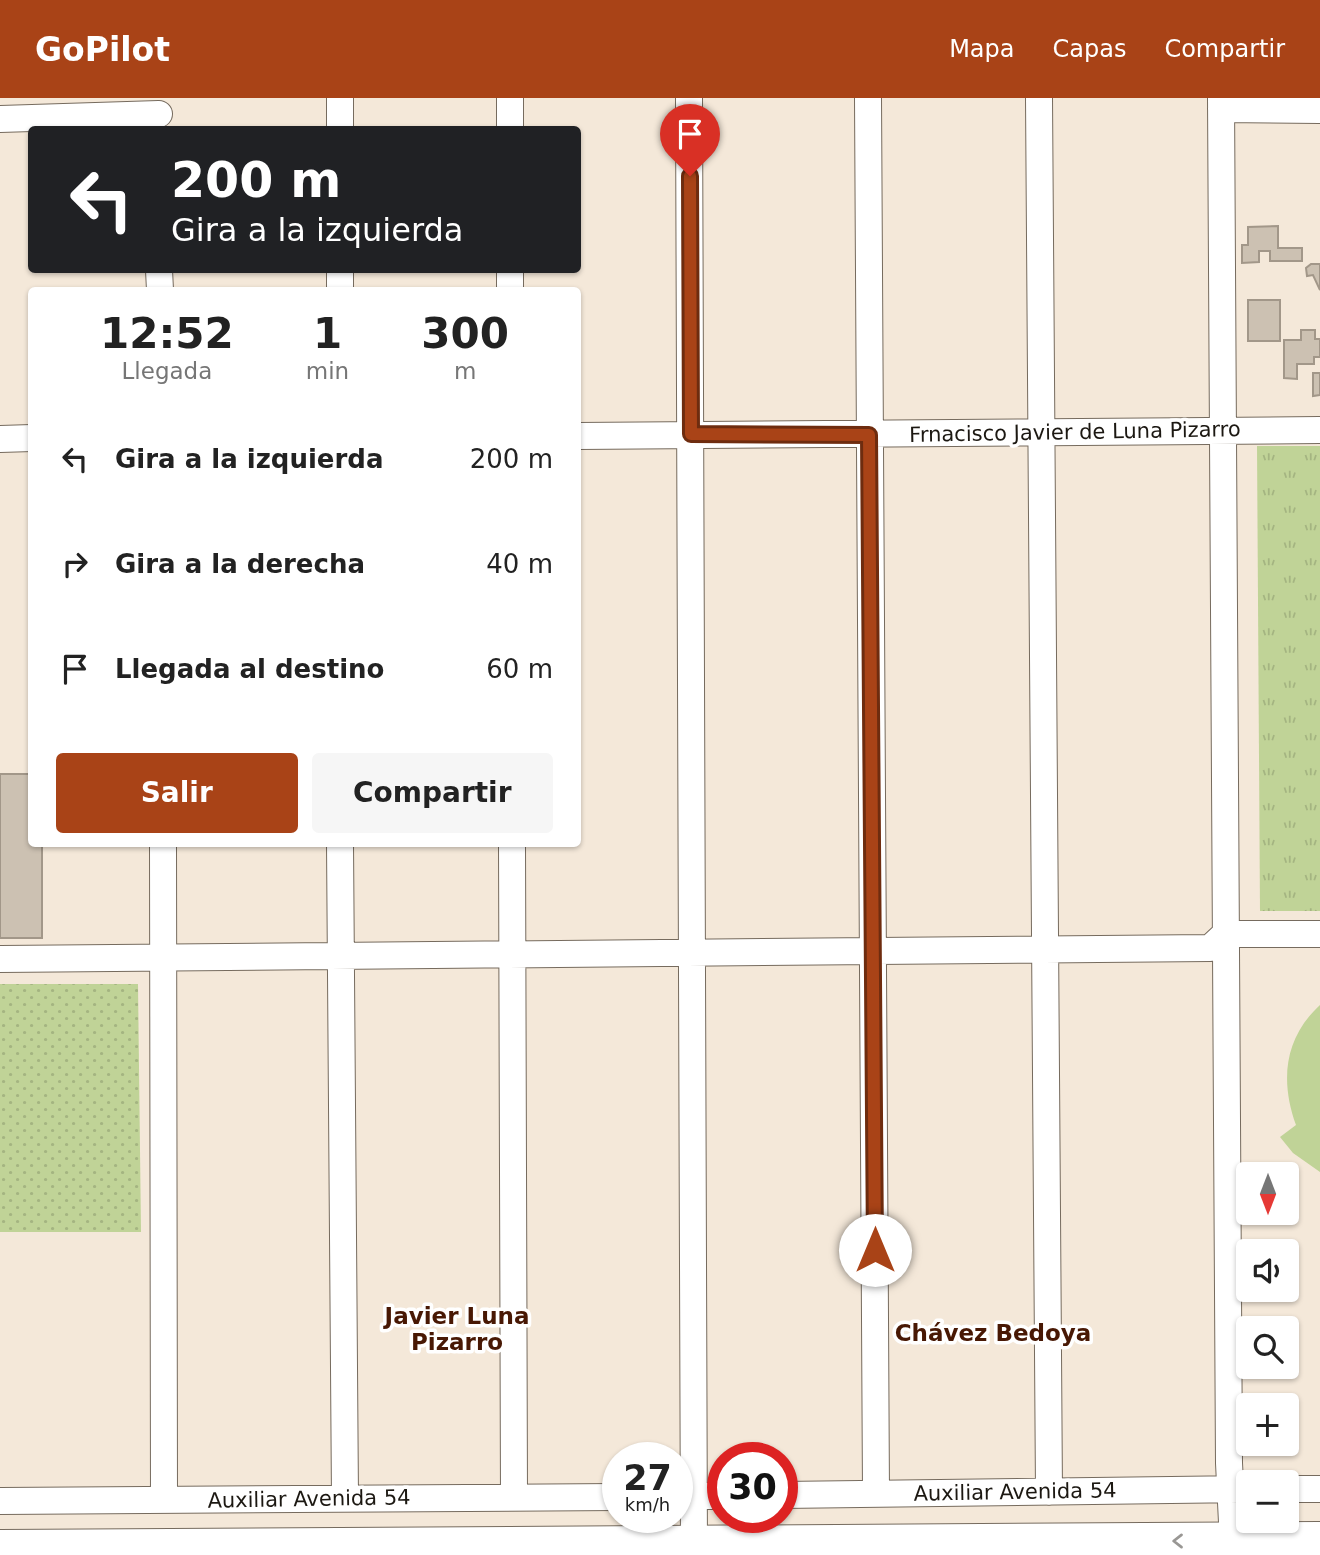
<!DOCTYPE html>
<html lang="es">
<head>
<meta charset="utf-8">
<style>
  body { margin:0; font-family:"DejaVu Sans",sans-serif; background:#f6f6f6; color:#222; height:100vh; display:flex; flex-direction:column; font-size:26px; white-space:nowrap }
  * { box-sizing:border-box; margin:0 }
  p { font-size:23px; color:#767676 }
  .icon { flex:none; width:38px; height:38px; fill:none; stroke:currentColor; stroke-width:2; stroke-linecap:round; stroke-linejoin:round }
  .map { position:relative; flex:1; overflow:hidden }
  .details { position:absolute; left:28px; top:189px; width:553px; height:560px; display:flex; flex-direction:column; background:#fff; border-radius:7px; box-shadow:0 2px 5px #0004 }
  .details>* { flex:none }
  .banner { position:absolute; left:28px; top:28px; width:553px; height:147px; border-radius:7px; box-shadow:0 2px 5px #0004; background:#202124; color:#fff; overflow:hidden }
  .needle { width:46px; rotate:180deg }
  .controls { position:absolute; left:1236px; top:1064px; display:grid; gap:14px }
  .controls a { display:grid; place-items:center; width:63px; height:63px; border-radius:7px; background:#fff; box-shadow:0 2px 5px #0004; font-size:35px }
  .speed { position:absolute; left:602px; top:1344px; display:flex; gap:14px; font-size:35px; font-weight:700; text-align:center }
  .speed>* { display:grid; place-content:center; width:91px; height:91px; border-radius:50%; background:#fff; box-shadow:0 2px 5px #0004; line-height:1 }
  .speed small { font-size:18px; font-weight:400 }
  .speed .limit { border:10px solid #d22; background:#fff; color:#111 }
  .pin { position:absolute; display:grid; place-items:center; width:60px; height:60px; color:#fff; margin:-72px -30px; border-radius:50% 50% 50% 0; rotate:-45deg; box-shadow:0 0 7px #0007 }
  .pin .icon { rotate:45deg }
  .me { position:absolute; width:77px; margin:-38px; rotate:0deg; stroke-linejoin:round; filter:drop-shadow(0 0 5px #0008) }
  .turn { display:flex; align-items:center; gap:24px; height:147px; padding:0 28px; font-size:32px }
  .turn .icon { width:91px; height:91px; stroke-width:2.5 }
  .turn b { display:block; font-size:49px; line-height:60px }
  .eta { display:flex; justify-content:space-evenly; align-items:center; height:119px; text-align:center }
  .eta b { font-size:42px; font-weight:700; line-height:49px }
  .button { display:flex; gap:14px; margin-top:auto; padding:14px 28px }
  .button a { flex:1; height:80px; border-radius:7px; background:#a94317; color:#fff; font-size:28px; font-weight:700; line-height:80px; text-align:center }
  .button a+a { background:#f6f6f6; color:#222 }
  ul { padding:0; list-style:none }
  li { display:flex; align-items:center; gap:21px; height:105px; padding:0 28px }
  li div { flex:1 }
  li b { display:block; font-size:26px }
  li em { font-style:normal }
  header { display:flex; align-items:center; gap:42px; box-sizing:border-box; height:98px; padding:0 35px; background:#a94317; color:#fff }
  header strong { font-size:33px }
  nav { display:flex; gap:38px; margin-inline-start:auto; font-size:24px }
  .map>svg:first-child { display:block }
  .grass { fill:url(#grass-tufts) }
  .park { fill:url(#park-dots) }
  .pitch { fill:#c0d397 }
  .building { fill:#ccc1b2; stroke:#a29789; stroke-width:2 }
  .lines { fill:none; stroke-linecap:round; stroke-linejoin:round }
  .street-casing { stroke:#766b5e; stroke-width:28 }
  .secondary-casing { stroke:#766b5e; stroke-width:40 }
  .street { stroke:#fff; stroke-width:26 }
  .secondary { stroke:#fff; stroke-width:38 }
  .oneway { stroke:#999794 }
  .route-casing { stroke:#6e2c0f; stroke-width:18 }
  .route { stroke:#a94317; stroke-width:12 }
  .labels { text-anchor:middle; stroke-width:7; stroke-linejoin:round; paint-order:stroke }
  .street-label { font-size:21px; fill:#1c1812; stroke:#fff }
  .neighbourhood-label { font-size:23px; font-weight:bold; fill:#481804; stroke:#fff }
</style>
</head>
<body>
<header>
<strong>GoPilot</strong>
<nav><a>Mapa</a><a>Capas</a><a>Compartir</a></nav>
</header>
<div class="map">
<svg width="1320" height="1457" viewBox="0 0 1320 1457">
  <defs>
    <pattern id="grass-tufts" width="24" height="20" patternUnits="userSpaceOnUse" patternTransform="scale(1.75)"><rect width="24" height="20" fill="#c0d397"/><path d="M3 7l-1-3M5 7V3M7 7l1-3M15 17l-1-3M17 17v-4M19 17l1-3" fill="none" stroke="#a4b481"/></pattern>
    <pattern id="park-dots" width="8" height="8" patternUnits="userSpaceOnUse" patternTransform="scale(1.75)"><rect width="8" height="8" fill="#c0d397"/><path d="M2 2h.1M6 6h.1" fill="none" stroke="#a4b481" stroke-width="1.8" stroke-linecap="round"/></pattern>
  </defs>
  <rect width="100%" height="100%" fill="#f4e8d9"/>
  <path class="grass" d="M 1257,348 L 1320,348 L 1320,813 L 1260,813 Z"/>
  <path class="park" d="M 0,886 L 138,886 L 141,1134 L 0,1134 Z"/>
  <path class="pitch" d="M 1320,907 L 1320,1074 L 1293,1055 L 1280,1039 L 1296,1027 C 1280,983 1284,940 1320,907 Z"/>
  <path class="building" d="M 1278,128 L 1278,150 L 1302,150 L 1302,163 L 1270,163 L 1270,153 L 1259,153 L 1259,164 L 1242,165 L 1242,147 L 1248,147 L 1248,129 Z
    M 1311,166 L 1320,166 L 1320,192 L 1313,177 L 1307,178 L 1306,170 Z
    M 1248,202 L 1280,202 L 1280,243 L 1248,243 Z
    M 1301,232 L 1315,232 L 1315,241 L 1320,241 L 1320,259 L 1314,259 L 1314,266 L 1297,266 L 1297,281 L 1284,280 L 1284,242 L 1301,242 Z
    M 1313,275 L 1320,275 L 1320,297 L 1313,298 Z
    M 0,676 L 32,676 L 32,746 L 42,746 L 42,840 L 0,840 Z"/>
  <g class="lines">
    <defs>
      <path id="street" d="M 340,0 L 340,32
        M 510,0 L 510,32
        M 689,0 L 694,1457
        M 868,0 L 876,1395
        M 1039,0 L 1049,1394
        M 1221,0 L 1229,1365 L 1233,1444
        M 1221,11 L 1320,12
        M 0,21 L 159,16
        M 159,172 L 160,192
        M 340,172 L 340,192
        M 510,172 L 510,192
        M 578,338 L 1320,332
        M 0,341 L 32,340
        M 163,746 L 164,1402
        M 340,746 L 345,1400
        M 512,746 L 514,1399
        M 0,861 L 1210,850 L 1225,836 L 1320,836
        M 1286,1391 L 1320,1391
        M 782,1397 L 1248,1391
        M 679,1398 L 723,1398
        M 0,1403 L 618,1399"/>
      <path id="secondary" d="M 0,1451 L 1320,1443"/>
    </defs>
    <use href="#street" class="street-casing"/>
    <use href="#secondary" class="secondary-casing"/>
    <use href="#street" class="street"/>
    <use href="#secondary" class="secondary"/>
  </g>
  <defs><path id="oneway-chevron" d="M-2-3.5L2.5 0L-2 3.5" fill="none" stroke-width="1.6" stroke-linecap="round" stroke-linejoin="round" transform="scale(1.75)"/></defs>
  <use class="oneway" href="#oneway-chevron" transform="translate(1178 1443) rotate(180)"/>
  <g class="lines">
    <defs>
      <path id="route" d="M 690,78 L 691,336 L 869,337 L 875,1152"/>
    </defs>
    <use href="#route" class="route-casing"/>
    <use href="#route" class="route"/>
  </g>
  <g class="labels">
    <g class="street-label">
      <text transform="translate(1075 334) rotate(-1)" y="7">Frnacisco Javier de Luna Pizarro</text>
      <text transform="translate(1015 1394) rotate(-1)" y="7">Auxiliar Avenida 54</text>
      <text transform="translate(309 1401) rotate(-1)" y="7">Auxiliar Avenida 54</text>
    </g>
    <g class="neighbourhood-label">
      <text x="457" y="1226">Javier Luna<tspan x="457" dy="26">Pizarro</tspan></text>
      <text x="993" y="1243">Chávez Bedoya</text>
    </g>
  </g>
</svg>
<div class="controls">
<a><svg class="needle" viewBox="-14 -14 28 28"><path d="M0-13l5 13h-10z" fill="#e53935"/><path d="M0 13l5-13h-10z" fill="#767676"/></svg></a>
<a><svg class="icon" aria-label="sound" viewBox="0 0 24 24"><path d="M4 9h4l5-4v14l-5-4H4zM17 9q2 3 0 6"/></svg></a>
<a><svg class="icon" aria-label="search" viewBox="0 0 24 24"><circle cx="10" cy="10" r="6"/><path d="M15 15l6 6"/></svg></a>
<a>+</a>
<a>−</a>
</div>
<div class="speed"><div>27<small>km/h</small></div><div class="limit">30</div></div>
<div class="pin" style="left:690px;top:78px;background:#d93025"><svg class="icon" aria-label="arrive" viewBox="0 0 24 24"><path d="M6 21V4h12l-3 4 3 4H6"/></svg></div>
<svg class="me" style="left:875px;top:1152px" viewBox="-20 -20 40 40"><circle r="19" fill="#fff"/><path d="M0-13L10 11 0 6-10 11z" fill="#a94317"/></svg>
<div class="banner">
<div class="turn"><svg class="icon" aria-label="left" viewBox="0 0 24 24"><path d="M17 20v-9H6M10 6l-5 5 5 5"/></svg><div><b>200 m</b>Gira a la izquierda</div></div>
</div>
<section class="details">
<div class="eta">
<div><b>12:52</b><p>Llegada</p></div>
<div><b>1</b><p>min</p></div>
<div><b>300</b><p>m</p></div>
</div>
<ul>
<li><svg class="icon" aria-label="left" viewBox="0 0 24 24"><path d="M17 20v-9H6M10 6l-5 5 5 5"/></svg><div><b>Gira a la izquierda</b></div><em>200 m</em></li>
<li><svg class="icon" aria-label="right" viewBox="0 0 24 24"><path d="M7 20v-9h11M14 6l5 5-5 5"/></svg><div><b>Gira a la derecha</b></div><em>40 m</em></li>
<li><svg class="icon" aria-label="arrive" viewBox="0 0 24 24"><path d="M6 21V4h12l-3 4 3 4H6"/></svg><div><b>Llegada al destino</b></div><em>60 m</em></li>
</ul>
<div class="button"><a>Salir</a><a>Compartir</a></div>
</section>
</div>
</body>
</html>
